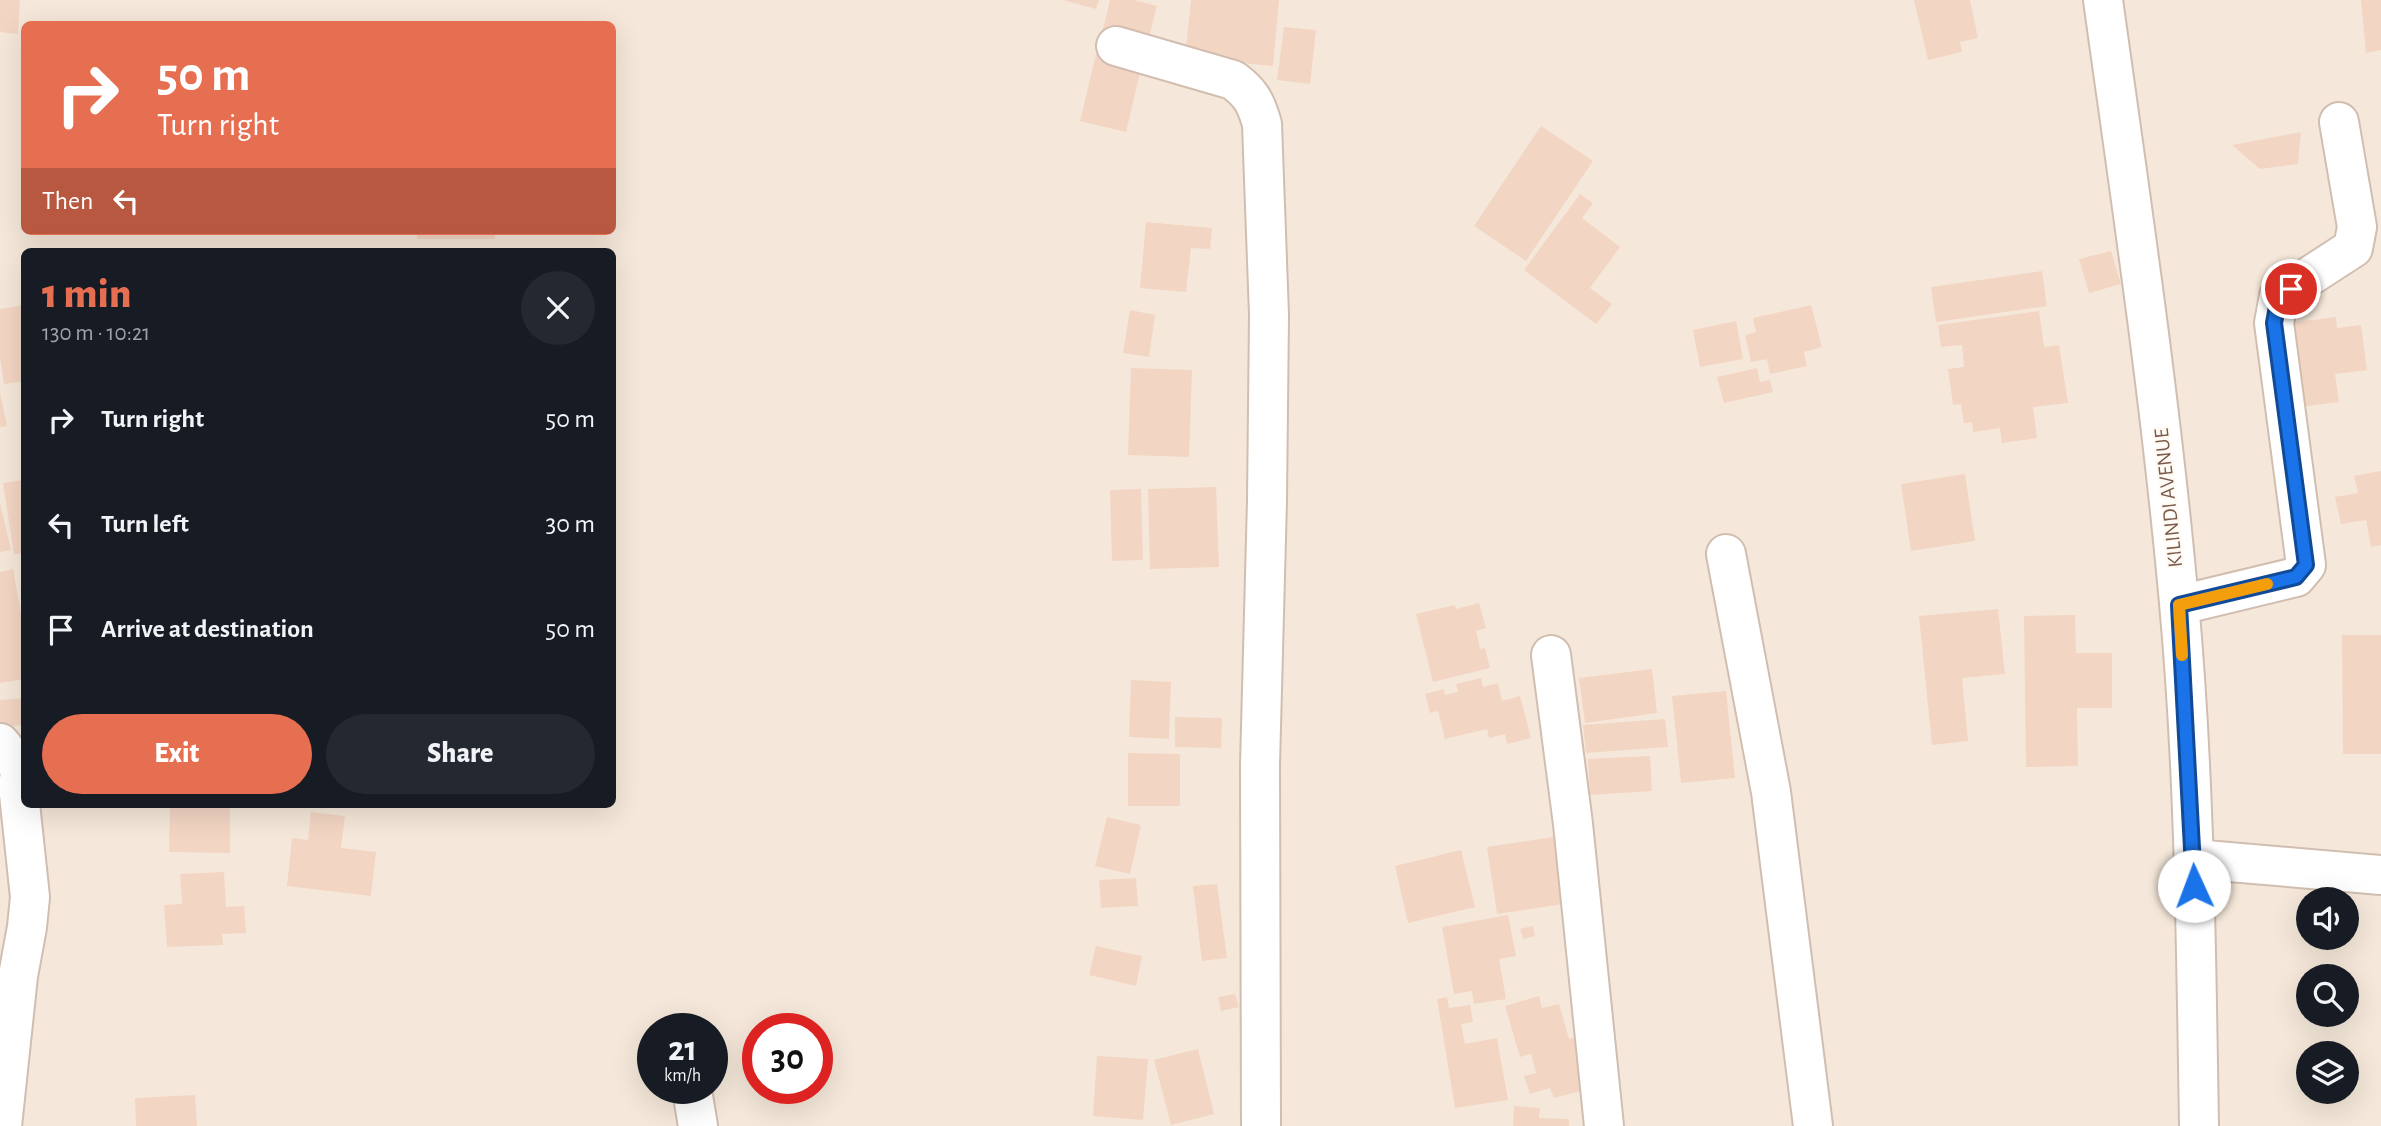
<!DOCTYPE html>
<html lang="en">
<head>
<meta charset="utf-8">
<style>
  body { margin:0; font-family:"Alegreya Sans",sans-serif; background:#242831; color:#f1f3f6; height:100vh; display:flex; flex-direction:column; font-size:26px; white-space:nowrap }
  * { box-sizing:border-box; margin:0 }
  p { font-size:23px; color:#9ea1a6 }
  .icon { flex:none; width:38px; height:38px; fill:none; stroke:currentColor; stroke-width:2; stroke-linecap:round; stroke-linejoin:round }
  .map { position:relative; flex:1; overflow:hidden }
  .sheet { position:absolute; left:21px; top:248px; width:595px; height:560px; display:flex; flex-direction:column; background:#171b24; border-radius:10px; box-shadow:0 7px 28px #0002 }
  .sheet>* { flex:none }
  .hud { position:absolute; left:21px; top:21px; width:595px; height:214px; border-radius:10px; box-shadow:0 7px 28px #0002; background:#e76f51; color:#fff; overflow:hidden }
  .controls { position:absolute; left:2296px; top:887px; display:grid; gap:14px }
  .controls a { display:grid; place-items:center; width:63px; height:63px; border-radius:50%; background:#171b24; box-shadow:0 7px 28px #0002; font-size:35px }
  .speed { position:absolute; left:637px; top:1013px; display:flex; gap:14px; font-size:35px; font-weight:700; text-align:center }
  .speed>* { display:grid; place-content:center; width:91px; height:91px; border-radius:50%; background:#171b24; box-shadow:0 7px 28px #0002; line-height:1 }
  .speed small { font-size:18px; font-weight:400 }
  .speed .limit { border:10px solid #d22; background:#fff; color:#111 }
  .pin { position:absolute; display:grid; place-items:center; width:60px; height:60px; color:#fff; margin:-30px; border:4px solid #fff; border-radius:50%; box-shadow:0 2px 7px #0007 }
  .me { position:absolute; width:77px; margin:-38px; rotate:358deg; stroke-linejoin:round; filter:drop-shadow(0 0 5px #0008) }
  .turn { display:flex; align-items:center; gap:24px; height:147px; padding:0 21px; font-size:32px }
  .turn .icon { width:91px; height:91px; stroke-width:2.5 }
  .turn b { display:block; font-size:49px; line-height:60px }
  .then { display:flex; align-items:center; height:66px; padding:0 21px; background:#0003; gap:14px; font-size:26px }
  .round { display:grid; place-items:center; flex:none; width:74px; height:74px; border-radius:37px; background:#242831 }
  .summary { display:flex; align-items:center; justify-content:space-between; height:119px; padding:0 21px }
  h1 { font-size:42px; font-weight:800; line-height:52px; color:#e76f51 }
  .primary-button { display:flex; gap:14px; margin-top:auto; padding:14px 21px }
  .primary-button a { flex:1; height:80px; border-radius:42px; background:#e76f51; color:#fff; font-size:28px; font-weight:800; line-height:80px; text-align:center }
  .primary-button a+a { background:#242831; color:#f1f3f6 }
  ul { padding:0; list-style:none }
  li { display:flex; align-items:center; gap:21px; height:105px; padding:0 21px }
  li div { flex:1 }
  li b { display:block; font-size:26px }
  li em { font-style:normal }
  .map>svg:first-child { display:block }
  .residential { fill:#f5e8da; fill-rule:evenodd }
  .building { fill:#f3d5c3 }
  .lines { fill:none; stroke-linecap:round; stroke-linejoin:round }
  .minor-casing { stroke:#d1beb0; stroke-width:42 }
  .minor { stroke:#fff; stroke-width:38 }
  .route-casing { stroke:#114b97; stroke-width:18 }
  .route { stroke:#1a73e8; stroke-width:12 }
  .slow { stroke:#f59e0b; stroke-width:12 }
  .labels { text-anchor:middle; stroke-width:5; stroke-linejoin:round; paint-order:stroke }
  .street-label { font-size:21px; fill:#7a5c4d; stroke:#fffaf3 }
</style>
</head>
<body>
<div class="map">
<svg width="2381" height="1126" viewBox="0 0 2381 1126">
  <rect width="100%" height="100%" fill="#fdf6ec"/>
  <path class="residential" d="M 0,0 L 2381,0 L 2381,1126 L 0,1126 ZM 24,24 L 612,24 L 612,231 L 24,231 ZM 24,252 L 612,252 L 612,805 L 24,805 ZM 2308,900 L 2347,900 L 2347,938 L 2308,938 ZM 2308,976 L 2347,976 L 2347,1015 L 2308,1015 ZM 653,1029 L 712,1029 L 712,1088 L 653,1088 ZM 758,1029 L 817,1029 L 817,1088 L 758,1088 ZM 2308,1054 L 2347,1054 L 2347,1092 L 2308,1092 Z"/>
  <path class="building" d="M 0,0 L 20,0 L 18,34 L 0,32 Z
    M 1063,0 L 1099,0 L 1096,9 Z
    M 1110,0 L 1134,0 L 1157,6 L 1146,49 L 1101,37 Z
    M 1191,0 L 1279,0 L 1273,66 L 1185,57 Z
    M 1914,0 L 1970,0 L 1978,38 L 1960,42 L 1962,52 L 1928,60 Z
    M 2361,0 L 2381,0 L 2381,50 L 2366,53 Z
    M 1284,27 L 1316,30 L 1310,84 L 1277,80 Z
    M 1096,54 L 1142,65 L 1126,132 L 1080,121 Z
    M 1541,126 L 1593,161 L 1526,261 L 1474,226 Z
    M 2301,132 L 2298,164 L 2260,169 L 2232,145 Z
    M 1580,194 L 1593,203 L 1582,218 L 1620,247 L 1590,288 L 1612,304 L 1596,324 L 1524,270 Z
    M 1146,222 L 1212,228 L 1210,249 L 1191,248 L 1186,292 L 1140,288 Z
    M 417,231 L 495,231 L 495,239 L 417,239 Z
    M 2111,251 L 2121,284 L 2089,293 L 2079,259 Z
    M 2042,271 L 2047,306 L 1936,322 L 1931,287 Z
    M 24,305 L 24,381 L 4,384 L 0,357 L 0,309 Z
    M 1811,305 L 1822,347 L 1804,352 L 1807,366 L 1770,374 L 1767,359 L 1751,362 L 1745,335 L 1756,332 L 1753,318 Z
    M 1130,310 L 1155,315 L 1149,357 L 1123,353 Z
    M 2039,311 L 2044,347 L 2059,345 L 2068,403 L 2033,407 L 2037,438 L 2002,443 L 2000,428 L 1973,432 L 1972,422 L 1964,423 L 1961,404 L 1953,405 L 1948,369 L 1964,367 L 1962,345 L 1941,347 L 1938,325 Z
    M 2336,317 L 2337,328 L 2361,325 L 2367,370 L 2335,374 L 2339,402 L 2299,407 L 2289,323 Z
    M 1736,321 L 1743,359 L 1700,367 L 1693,330 Z
    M 1131,368 L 1192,370 L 1189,457 L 1128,455 Z
    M 1757,368 L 1760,382 L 1770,380 L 1773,392 L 1724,403 L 1717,377 Z
    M 0,392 L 7,426 L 0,427 Z
    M 2381,471 L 2381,545 L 2371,547 L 2366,520 L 2341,524 L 2335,497 L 2358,493 L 2354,476 Z
    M 1965,474 L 1975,541 L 1911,551 L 1901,484 Z
    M 24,480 L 24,553 L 14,554 L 3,483 Z
    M 1216,487 L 1219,567 L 1150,569 L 1148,489 Z
    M 1141,489 L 1143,560 L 1112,561 L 1110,490 Z
    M 0,503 L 11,550 L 0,552 Z
    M 13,569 L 24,631 L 24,679 L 0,683 L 0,572 Z
    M 1479,603 L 1486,628 L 1476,631 L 1480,649 L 1485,648 L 1490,668 L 1433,682 L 1416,614 L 1455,605 L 1456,609 Z
    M 1998,609 L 2005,674 L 1962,678 L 1968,741 L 1932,745 L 1919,616 Z
    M 2075,615 L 2076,653 L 2112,653 L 2112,708 L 2077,708 L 2078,766 L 2026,767 L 2024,616 Z
    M 2342,635 L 2381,635 L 2381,754 L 2343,754 Z
    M 1652,669 L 1657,713 L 1585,723 L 1579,678 Z
    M 1481,678 L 1483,687 L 1498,683 L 1502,701 L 1520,696 L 1531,738 L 1507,744 L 1505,734 L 1489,738 L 1487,729 L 1445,739 L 1438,711 L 1430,713 L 1425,694 L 1444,689 L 1445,695 L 1458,692 L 1456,684 Z
    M 1131,680 L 1171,682 L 1169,739 L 1129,737 Z
    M 1726,691 L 1735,778 L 1681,783 L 1672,696 Z
    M 24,698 L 24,725 L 0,727 L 0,700 Z
    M 1175,717 L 1222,718 L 1221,748 L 1175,747 Z
    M 1665,719 L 1668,747 L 1586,753 L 1583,725 Z
    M 1128,753 L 1180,754 L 1180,806 L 1128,806 Z
    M 1650,756 L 1652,791 L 1590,795 L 1588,759 Z
    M 170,805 L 230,805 L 230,853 L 169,852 Z
    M 311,812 L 345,816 L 341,848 L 376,852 L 371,896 L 287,886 L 292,838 L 308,840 Z
    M 1107,817 L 1141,825 L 1130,874 L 1095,866 Z
    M 1560,836 L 1570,903 L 1497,914 L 1487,847 Z
    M 1461,850 L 1475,907 L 1408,923 L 1395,866 Z
    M 224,872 L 226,907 L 244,906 L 246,933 L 222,934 L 223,945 L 167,947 L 164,905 L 182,904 L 180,874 Z
    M 1136,878 L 1138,906 L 1101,908 L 1099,880 Z
    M 1217,884 L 1227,958 L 1202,961 L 1193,886 Z
    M 1508,915 L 1516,956 L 1499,959 L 1506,999 L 1474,1004 L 1472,991 L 1454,994 L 1442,927 Z
    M 1533,926 L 1535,936 L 1523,939 L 1520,929 Z
    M 1096,946 L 1142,956 L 1136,986 L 1089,975 Z
    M 1235,994 L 1239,1007 L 1221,1011 L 1218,997 Z
    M 1539,996 L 1542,1008 L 1559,1004 L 1569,1039 L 1578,1036 L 1586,1064 L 1577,1066 L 1584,1090 L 1554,1098 L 1550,1088 L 1530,1094 L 1524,1076 L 1536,1073 L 1531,1054 L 1520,1057 L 1505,1006 Z
    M 1447,997 L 1449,1008 L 1470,1005 L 1473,1022 L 1461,1024 L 1465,1044 L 1497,1038 L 1508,1100 L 1455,1108 L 1437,999 Z
    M 1198,1049 L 1214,1114 L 1171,1125 L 1154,1060 Z
    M 1097,1056 L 1148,1059 L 1143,1120 L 1093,1116 Z
    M 195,1095 L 197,1126 L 136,1126 L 135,1098 Z
    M 1514,1106 L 1540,1108 L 1539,1118 L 1569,1119 L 1569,1126 L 1513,1126 Z"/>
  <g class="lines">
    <defs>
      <path id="minor" d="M 2103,0 C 2131,201 2161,402 2179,603 C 2195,777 2196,952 2199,1126
        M 1116,46 L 1233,80 C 1251,93 1256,103 1262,124 L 1269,315 L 1267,500 L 1260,765 L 1261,1126
        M 1726,554 L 1771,792 L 1813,1126
        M 2180,605 L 2296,577 L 2306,565 L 2274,323 L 2279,296 L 2353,248 L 2357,227 L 2339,122
        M 1551,655 L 1573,824 L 1604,1126
        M 0,743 L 21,769
        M 2194,859 L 2381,875
        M 692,1090 L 698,1126
        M 2,1126 L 18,976 L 27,927 L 30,897 L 18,785 L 21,769 L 24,766"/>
    </defs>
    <use href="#minor" class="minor-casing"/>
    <use href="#minor" class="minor"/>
  </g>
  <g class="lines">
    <defs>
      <path id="route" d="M 2194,886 L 2179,605 L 2296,577 L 2306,565 L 2274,323 L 2279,296 L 2291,289"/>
    </defs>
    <use href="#route" class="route-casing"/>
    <use href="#route" class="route"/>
    <path class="slow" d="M 2182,655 L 2179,605 L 2267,584"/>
  </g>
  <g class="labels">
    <g class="street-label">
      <text transform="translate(2168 498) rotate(-96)" y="7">KILINDI AVENUE</text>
    </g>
  </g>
</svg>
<div class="controls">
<a><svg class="icon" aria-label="sound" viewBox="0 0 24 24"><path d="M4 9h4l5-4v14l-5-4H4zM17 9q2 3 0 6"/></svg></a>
<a><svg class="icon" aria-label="search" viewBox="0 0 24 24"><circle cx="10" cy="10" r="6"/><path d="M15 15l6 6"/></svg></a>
<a><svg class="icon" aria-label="layers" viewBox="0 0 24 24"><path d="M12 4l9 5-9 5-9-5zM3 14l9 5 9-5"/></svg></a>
</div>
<div class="speed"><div>21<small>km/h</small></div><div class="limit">30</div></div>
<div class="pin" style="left:2291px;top:289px;background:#d93025"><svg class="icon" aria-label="arrive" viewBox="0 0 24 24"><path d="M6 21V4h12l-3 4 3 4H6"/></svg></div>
<svg class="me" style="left:2194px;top:886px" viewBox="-20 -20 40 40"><circle r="19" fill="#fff"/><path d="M0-13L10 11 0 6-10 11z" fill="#1a73e8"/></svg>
<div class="hud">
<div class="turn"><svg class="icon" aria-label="right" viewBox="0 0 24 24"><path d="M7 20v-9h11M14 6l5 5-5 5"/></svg><div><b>50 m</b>Turn right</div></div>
<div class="then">Then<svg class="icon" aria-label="left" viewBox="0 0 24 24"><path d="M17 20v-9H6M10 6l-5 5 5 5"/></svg></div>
</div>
<section class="sheet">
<div class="summary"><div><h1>1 min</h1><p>130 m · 10:21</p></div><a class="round"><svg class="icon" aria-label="close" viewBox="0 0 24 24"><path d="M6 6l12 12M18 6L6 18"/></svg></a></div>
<ul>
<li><svg class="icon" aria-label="right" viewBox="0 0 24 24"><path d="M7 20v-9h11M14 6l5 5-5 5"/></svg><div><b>Turn right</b></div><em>50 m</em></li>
<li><svg class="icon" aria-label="left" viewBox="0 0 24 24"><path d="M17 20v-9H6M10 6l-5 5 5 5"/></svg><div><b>Turn left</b></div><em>30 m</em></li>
<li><svg class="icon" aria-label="arrive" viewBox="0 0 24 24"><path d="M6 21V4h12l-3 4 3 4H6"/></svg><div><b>Arrive at destination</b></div><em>50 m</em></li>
</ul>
<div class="primary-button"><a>Exit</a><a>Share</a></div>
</section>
</div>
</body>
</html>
